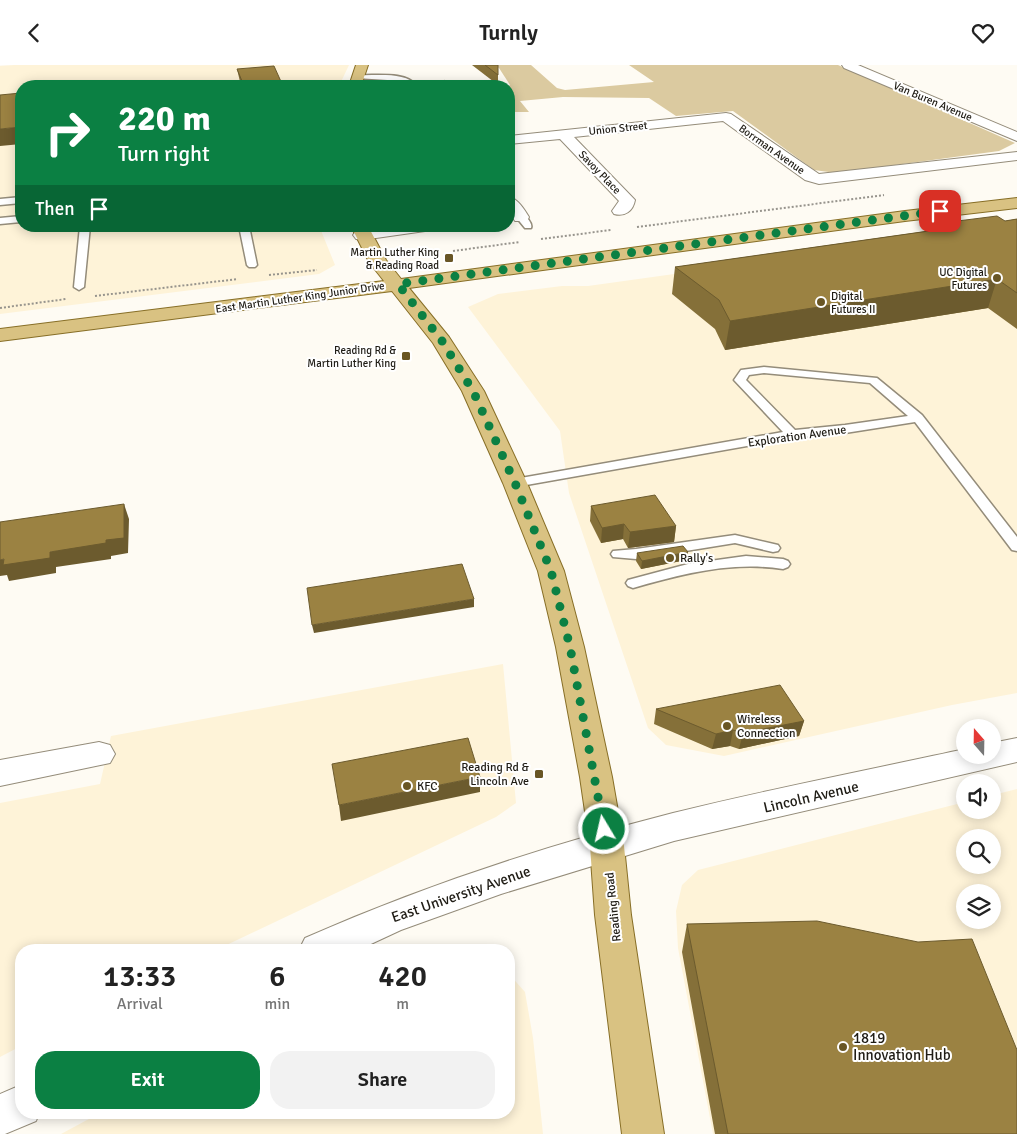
<!DOCTYPE html>
<html lang="en">
<head>
<meta charset="utf-8">
<style>
  body { margin:0; font-family:Signika,sans-serif; background:#f2f2f2; color:#222; height:100vh; display:flex; flex-direction:column; font-size:19px; white-space:nowrap }
  * { box-sizing:border-box; margin:0 }
  p { font-size:16px; color:#767676 }
  .icon { flex:none; width:28px; height:28px; fill:none; stroke:currentColor; stroke-width:2; stroke-linecap:round; stroke-linejoin:round }
  .map { position:relative; flex:1; overflow:hidden }
  .sheet { position:absolute; left:15px; top:879px; width:500px; height:175px; display:flex; flex-direction:column; background:#fff; border-radius:20px; box-shadow:0 2px 12px #0003 }
  .sheet>* { flex:none }
  .top-card { position:absolute; left:15px; top:15px; width:500px; height:152px; border-radius:20px; box-shadow:0 2px 12px #0003; background:#0b8043; color:#fff; overflow:hidden }
  .needle { width:32px; rotate:340deg }
  .controls { position:absolute; left:956px; top:654px; display:grid; gap:10px }
  .controls a { display:grid; place-items:center; width:45px; height:45px; border-radius:50%; background:#fff; box-shadow:0 2px 12px #0003; font-size:25px }
  .pin { position:absolute; display:grid; place-items:center; width:42px; height:42px; color:#fff; margin:-21px; border-radius:10px; box-shadow:0 2px 8px #0006 }
  .me { position:absolute; width:55px; margin:-28px; rotate:351deg; stroke-linejoin:round; filter:drop-shadow(0 0 4px #0008) }
  .turn { display:flex; align-items:center; gap:18px; height:105px; padding:0 20px; font-size:22px }
  .turn .icon { width:65px; height:65px; stroke-width:2.5 }
  .turn b { display:block; font-size:35px; line-height:42px }
  .then { display:flex; align-items:center; height:48px; padding:0 20px; background:#0003; gap:10px; font-size:19px }
  .eta { display:flex; justify-content:space-evenly; align-items:center; height:85px; text-align:center }
  .eta b { font-size:30px; font-weight:600; line-height:35px }
  .primary-button { display:flex; gap:10px; margin-top:auto; padding:10px 20px }
  .primary-button a { flex:1; height:58px; border-radius:20px; background:#0b8043; color:#fff; font-size:20px; font-weight:600; line-height:58px; text-align:center }
  .primary-button a+a { background:#f2f2f2; color:#222 }
  header { display:flex; justify-content:space-between; align-items:center; height:65px; padding:0 20px; background:#fff; font-size:22px; font-weight:600 }
  .map>svg:first-child { display:block }
  .built { fill:#fef3d8; fill-rule:evenodd }
  .green { fill:#dbcaa0 }
  .lines { fill:none; stroke-linecap:round; stroke-linejoin:round }
  .service-casing { stroke:#948c7a; stroke-width:3 }
  .minor-casing { stroke:#948c7a; stroke-width:2 }
  .tertiary-casing { stroke:#948c7a; stroke-width:2 }
  .primary-casing { stroke:#876e26; stroke-width:2 }
  .path { stroke:#97948d; stroke-width:2; stroke-dasharray:2 2; stroke-linecap:butt }
  .service { fill:#fff; fill-rule:evenodd }
  .minor { fill:#fff; fill-rule:evenodd }
  .tertiary { fill:#fff; fill-rule:evenodd }
  .primary { fill:#d9c282; fill-rule:evenodd }
  .wall { fill:#857039 }
  .shaded-wall { fill:#6c5b2e }
  .building { fill:#9b8242; stroke:#6c5b2e }
  .route { stroke:#0b8043; stroke-width:9; stroke-dasharray:0 16.2 }
  .poi-dot { fill:#695625; stroke:#fff; stroke-width:2 }
  .labels { text-anchor:middle; stroke-width:4; stroke-linejoin:round; paint-order:stroke }
  .far-street-label { font-size:11px; fill:#201d16; stroke:#fff }
  .far-poi-label { font-size:11px; fill:#201d16; stroke:#fff; text-anchor:end }
  .street-label { font-size:12px; fill:#201d16; stroke:#fff }
  .poi-label { font-size:12px; fill:#201d16; stroke:#fff; text-anchor:start }
  .near-street-label { font-size:15px; fill:#201d16; stroke:#fff }
  .near-poi-label { font-size:15px; fill:#201d16; stroke:#fff; text-anchor:start }
</style>
</head>
<body>
<header><svg class="icon" aria-label="back" viewBox="0 0 24 24"><path d="M15 5l-7 7 7 7"/></svg>Turnly<svg class="icon" aria-label="heart" viewBox="0 0 24 24"><path d="M12 20l-8-8c-3-5 5-10 8-4 3-6 11-1 8 4z"/></svg></header>
<div class="map">
<svg width="1017" height="1069" viewBox="0 0 1017 1069">
  <rect width="100%" height="100%" fill="#fefbf3"/>
  <path class="built" d="M 14,0 L 349,0 L 339,21 L 21,21 L 21,161 L 321,161 L 322,168 L 335,200 L 319,209 L 0,249 L 0,1 Z
    M 1017,161 L 1017,628 L 952,640 L 724,691 L 666,680 L 648,663 L 569,428 L 560,366 L 468,242 L 498,229 L 562,221 L 588,221 Z
    M 503,599 L 516,738 L 496,752 L 216,885 L 21,885 L 21,981 L 0,992 L 0,738 L 100,719 L 111,671 Z
    M 1017,724 L 1017,1069 L 713,1069 L 678,883 L 676,846 L 682,820 L 698,805 L 965,737 L 965,745 L 992,745 L 993,730 ZM 965,772 L 992,772 L 992,800 L 965,800 ZM 965,828 L 992,828 L 992,855 L 965,855 Z
    M 509,909 L 525,927 L 533,973 L 543,1069 L 61,1069 L 100,1048 L 509,1048 Z"/>
  <path class="green" d="M 494,0 L 531,0 L 557,23 L 565,25 L 654,17 L 629,0 L 838,0 L 1015,78 L 999,86 L 836,108 L 814,105 L 733,46 L 676,51 L 649,33 L 563,32 L 520,36 L 529,47 L 509,47 L 509,21 L 510,20 L 499,3 Z"/>
  <g class="lines">
    <defs>
      <path id="service" d="M 358,10 C 376,11 406,6 417,21 L 411,21 L 403,16 L 356,13 L 356,11 Z
        M 21,132 L 21,138 L 0,140 L 0,134 Z
        M 521,149 C 526,150 533,159 531,163 L 525,163 L 516,152 Z
        M 21,151 L 21,157 L 0,159 L 0,153 Z
        M 80,161 L 90,161 L 84,222 L 79,225 L 74,222 Z
        M 239,161 L 249,161 L 257,200 L 255,202 L 249,202 L 247,200 Z
        M 764,302 L 877,313 L 922,350 L 1017,472 L 1017,486 L 1012,485 L 915,357 L 845,368 L 792,373 L 515,422 L 508,418 L 515,414 L 783,367 L 734,315 L 741,305 ZM 764,308 L 870,318 L 908,351 L 845,360 L 795,365 L 746,315 L 749,310 Z
        M 735,470 L 778,480 L 780,483 L 778,486 L 773,487 L 735,478 L 636,494 L 613,492 L 611,489 L 613,486 L 636,484 Z
        M 746,491 L 783,494 L 788,496 L 790,499 L 788,502 L 783,504 C 731,496 682,509 633,523 L 628,521 L 626,518 L 628,515 L 688,499 Z"/>
      <path id="minor" d="M 842,0 L 858,0 L 1017,67 L 1017,76 L 844,3 Z
        M 726,48 L 731,49 L 819,109 L 1017,87 L 1017,95 L 819,119 L 805,115 L 723,56 L 574,72 L 635,135 C 633,146 625,152 614,149 L 612,146 L 619,136 L 560,74 L 509,79 L 509,71 Z
        M 509,132 C 518,134 524,144 529,152 L 527,156 L 515,156 L 509,147 Z
        M 388,161 L 433,161 L 431,165 L 425,166 L 362,175 L 356,174 L 353,170 L 356,166 Z
        M 99,677 L 110,680 L 115,689 L 110,698 L 0,721 L 0,695 Z"/>
      <path id="tertiary" d="M 1017,673 L 1017,697 L 674,776 L 501,829 L 401,865 L 358,885 L 299,885 L 305,873 C 423,821 548,780 673,748 C 770,724 868,705 965,684 L 965,690 L 992,690 L 992,678 Z
        M 21,1020 L 21,1048 L 39,1048 L 36,1056 L 5,1069 L 0,1069 L 0,1029 Z"/>
      <path id="primary" d="M 356,0 L 368,0 L 361,21 L 349,21 Z
        M 1017,133 L 1017,143 L 905,156 L 409,223 L 449,272 L 484,326 L 527,418 L 564,506 L 584,582 L 612,712 L 624,781 L 631,850 L 664,1069 L 622,1069 L 595,850 L 590,781 L 580,712 L 556,582 L 538,506 L 503,418 L 462,326 L 433,278 L 392,226 L 0,276 L 0,264 L 384,216 L 369,197 L 351,161 L 368,161 L 386,195 L 401,214 L 905,146 Z"/>
    </defs>
    <use href="#service" class="service-casing"/>
    <use href="#minor" class="minor-casing"/>
    <use href="#tertiary" class="tertiary-casing"/>
    <use href="#primary" class="primary-casing"/>
    <path class="path" d="M 637,162 L 884,130
      M 541,174 L 611,165
      M 453,186 L 520,177
      M 269,210 L 317,205
      M 95,231 L 238,214
      M 0,243 L 66,234"/>
    <use href="#service" class="service"/>
    <use href="#minor" class="minor"/>
    <use href="#tertiary" class="tertiary"/>
    <use href="#primary" class="primary"/>
  </g>
  <path class="wall" d="M 472,0 L 498,0 L 498,20 Z
    M 237,4 L 283,21 L 241,21 Z
    M 1017,154 L 1017,264 L 988,243 L 725,285 L 715,264 L 672,229 L 675,202 L 941,164 L 942,158 L 1005,156 Z
    M 591,441 L 676,461 L 674,477 L 628,483 L 623,474 L 601,478 L 590,456 Z
    M 637,488 L 686,495 L 641,504 L 636,496 Z
    M 656,644 L 804,656 L 799,671 L 739,684 L 730,681 L 712,684 L 654,659 Z
    M 687,859 L 1017,1069 L 715,1069 L 682,887 Z"/>
  <path class="shaded-wall" d="M 21,62 L 21,79 L 0,81 L 0,64 Z
    M 997,214 L 988,243 L 725,285 L 730,256 Z
    M 124,439 L 129,454 L 128,488 L 111,491 L 111,494 L 56,502 L 56,508 L 9,516 L 7,510 L 0,511 L 0,495 L 50,487 L 106,475 Z
    M 624,459 L 623,474 L 601,478 L 602,463 Z
    M 676,461 L 674,477 L 628,483 L 630,467 Z
    M 688,487 L 686,495 L 641,504 L 642,496 Z
    M 474,534 L 474,542 L 314,568 L 312,560 Z
    M 804,656 L 799,671 L 739,684 L 743,668 Z
    M 733,665 L 730,681 L 712,684 L 716,669 Z
    M 480,712 L 480,727 L 341,756 L 339,740 Z"/>
  <path class="building" d="M 485,0 L 498,0 L 498,10 Z
    M 274,1 L 283,21 L 244,21 L 237,4 Z
    M 444,15 L 451,21 L 442,21 Z
    M 21,28 L 21,62 L 0,64 L 0,30 Z
    M 997,151 L 1005,156 L 1017,154 L 1017,228 L 997,214 L 730,256 L 719,235 L 675,202 L 950,163 L 942,158 Z
    M 655,430 L 676,461 L 630,467 L 624,459 L 602,463 L 591,441 Z
    M 124,439 L 124,473 L 106,475 L 106,478 L 50,487 L 50,493 L 3,500 L 4,494 L 0,495 L 0,457 Z
    M 683,481 L 688,487 L 642,496 L 637,488 Z
    M 462,499 L 474,534 L 312,560 L 307,523 Z
    M 780,620 L 804,656 L 743,668 L 733,665 L 716,669 L 656,644 Z
    M 468,673 L 480,712 L 339,740 L 332,699 Z
    M 817,856 L 918,877 L 972,874 L 1017,985 L 1017,1069 L 728,1069 L 687,859 Z"/>
  <g class="lines">
    <path class="route" d="M 604,764 L 570,582 L 551,506 L 515,418 L 473,326 L 442,276 L 398,219 L 940,146"/>
  </g>
  <g class="poi-dot">
    <rect x="444" y="188" width="10" height="10" rx="2.5"/>
    <circle cx="997" cy="213" r="5"/>
    <circle cx="821" cy="237" r="5"/>
    <rect x="401" y="286" width="10" height="10" rx="2.5"/>
    <circle cx="670" cy="493" r="5"/>
    <circle cx="727" cy="661" r="5"/>
    <rect x="534" y="704" width="10" height="10" rx="2.5"/>
    <circle cx="407" cy="721" r="5"/>
    <circle cx="843" cy="982" r="5"/>
  </g>
  <g class="labels">
    <g class="far-street-label">
      <text transform="translate(933 36) rotate(23)" y="4">Van Buren Avenue</text>
      <text transform="translate(618 63) rotate(-6)" y="4">Union Street</text>
      <text transform="translate(772 84) rotate(35)" y="4">Borrman Avenue</text>
      <text transform="translate(600 107) rotate(46)" y="4">Savoy Place</text>
      <text transform="translate(300 232) rotate(-8)" y="4">East Martin Luther King Junior Drive</text>
    </g>
    <g class="far-poi-label">
      <text x="439" y="191">Martin Luther King<tspan x="439" dy="13">&amp; Reading Road</tspan></text>
      <text x="987" y="211">UC Digital<tspan x="987" dy="13">Futures</tspan></text>
      <text x="831" y="235" text-anchor="start">Digital<tspan x="831" dy="13">Futures II</tspan></text>
      <text x="396" y="289">Reading Rd &amp;<tspan x="396" dy="13">Martin Luther King</tspan></text>
    </g>
    <g class="street-label">
      <text transform="translate(797 371) rotate(-8)" y="4">Exploration Avenue</text>
      <text transform="translate(613 842) rotate(-96)" y="4">Reading Road</text>
    </g>
    <g class="poi-label">
      <text x="680" y="497">Rally's</text>
      <text x="737" y="658">Wireless<tspan x="737" dy="14">Connection</tspan></text>
      <text x="529" y="706" text-anchor="end">Reading Rd &amp;<tspan x="529" dy="14">Lincoln Ave</tspan></text>
      <text x="417" y="725">KFC</text>
    </g>
    <g class="near-street-label">
      <text transform="translate(811 732) rotate(-13)" y="5">Lincoln Avenue</text>
      <text transform="translate(461 829) rotate(-19)" y="5">East University Avenue</text>
    </g>
    <g class="near-poi-label">
      <text x="853" y="978">1819<tspan x="853" dy="17">Innovation Hub</tspan></text>
    </g>
  </g>
</svg>
<div class="controls">
<a><svg class="needle" viewBox="-14 -14 28 28"><path d="M0-13l5 13h-10z" fill="#e53935"/><path d="M0 13l5-13h-10z" fill="#767676"/></svg></a>
<a><svg class="icon" aria-label="sound" viewBox="0 0 24 24"><path d="M4 9h4l5-4v14l-5-4H4zM17 9q2 3 0 6"/></svg></a>
<a><svg class="icon" aria-label="search" viewBox="0 0 24 24"><circle cx="10" cy="10" r="6"/><path d="M15 15l6 6"/></svg></a>
<a><svg class="icon" aria-label="layers" viewBox="0 0 24 24"><path d="M12 4l9 5-9 5-9-5zM3 14l9 5 9-5"/></svg></a>
</div>
<div class="pin" style="left:940px;top:146px;background:#d93025"><svg class="icon" aria-label="arrive" viewBox="0 0 24 24"><path d="M6 21V4h12l-3 4 3 4H6"/></svg></div>
<svg class="me" style="left:604px;top:764px" viewBox="-20 -20 40 40"><circle r="17" fill="#0b8043" stroke="#fff" stroke-width="3"/><path d="M0-11L8 9 0 5-8 9z" fill="#fff"/></svg>
<div class="top-card">
<div class="turn"><svg class="icon" aria-label="right" viewBox="0 0 24 24"><path d="M7 20v-9h11M14 6l5 5-5 5"/></svg><div><b>220 m</b>Turn right</div></div>
<div class="then">Then<svg class="icon" aria-label="arrive" viewBox="0 0 24 24"><path d="M6 21V4h12l-3 4 3 4H6"/></svg></div>
</div>
<section class="sheet">
<div class="eta">
<div><b>13:33</b><p>Arrival</p></div>
<div><b>6</b><p>min</p></div>
<div><b>420</b><p>m</p></div>
</div>
<div class="primary-button"><a>Exit</a><a>Share</a></div>
</section>
</div>
</body>
</html>
